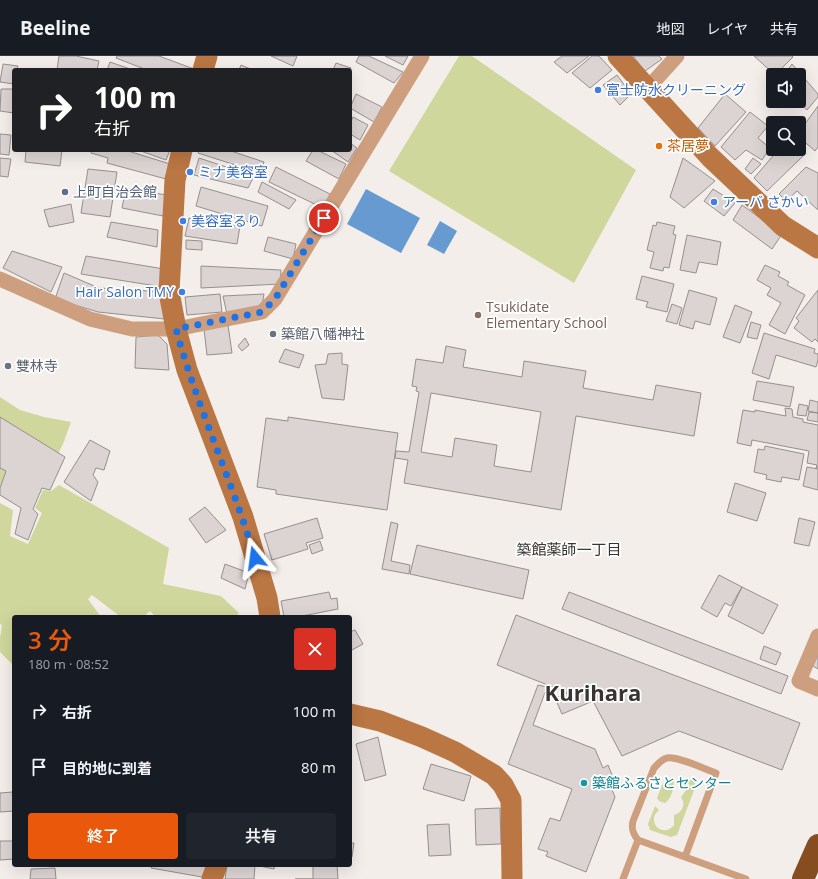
<!DOCTYPE html>
<html lang="ja">
<head>
<meta charset="utf-8">
<style>
  body { margin:0; font-family:"Open Sans","Noto Sans JP",sans-serif; background:#20242c; color:#f1f3f6; height:100vh; display:flex; flex-direction:column; font-size:15px; white-space:nowrap }
  * { box-sizing:border-box; margin:0 }
  p { font-size:13px; color:#9ea1a6 }
  .icon { flex:none; width:22px; height:22px; fill:none; stroke:currentColor; stroke-width:2; stroke-linecap:round; stroke-linejoin:round }
  .map { position:relative; flex:1; overflow:hidden }
  .sheet { position:absolute; left:12px; top:559px; width:340px; height:252px; display:flex; flex-direction:column; background:#171b24; border-radius:4px; box-shadow:0 4px 16px #0002 }
  .sheet>* { flex:none }
  .hud { position:absolute; left:12px; top:12px; width:340px; height:84px; border-radius:4px; box-shadow:0 4px 16px #0002; background:#202124; color:#fff; overflow:hidden }
  .tools { position:absolute; left:766px; top:12px; display:grid; gap:8px }
  .tools a { display:grid; place-items:center; width:40px; height:40px; border-radius:4px; background:#171b24; box-shadow:0 4px 16px #0002; font-size:20px }
  .pin { position:absolute; display:grid; place-items:center; width:34px; height:34px; color:#fff; margin:-17px; border:2px solid #fff; border-radius:50%; box-shadow:0 1px 4px #0007 }
  .me { position:absolute; width:44px; margin:-22px; rotate:344deg; stroke-linejoin:round; filter:drop-shadow(0 0 3px #0008) }
  .turn { display:flex; align-items:center; gap:14px; height:84px; padding:0 16px; font-size:18px }
  .turn .icon { width:52px; height:52px; stroke-width:2.5 }
  .turn b { display:block; font-size:28px; line-height:34px }
  .round { display:grid; place-items:center; flex:none; width:42px; height:42px; border-radius:4px; background:#20242c }
  .headline { display:flex; align-items:center; justify-content:space-between; height:68px; padding:0 16px }
  h1 { font-size:24px; font-weight:600; line-height:30px; color:#ea580c }
  .action { display:flex; gap:8px; margin-top:auto; padding:8px 16px }
  .action a { flex:1; height:46px; border-radius:4px; background:#ea580c; color:#fff; font-size:16px; font-weight:600; line-height:46px; text-align:center }
  .action a+a { background:#20242c; color:#f1f3f6 }
  ul { padding:0; list-style:none }
  li { display:flex; align-items:center; gap:12px; height:56px; padding:0 16px }
  li div { flex:1 }
  li b { display:block; font-size:15px }
  li em { font-style:normal }
  header { display:flex; align-items:center; gap:24px; box-sizing:border-box; height:56px; padding:0 20px; background:#171b24; border-bottom:1px solid #363941 }
  header strong { font-size:19px }
  nav { display:flex; gap:22px; margin-inline-start:auto; font-size:14px }
  .map>svg:first-child { display:block }
  .green { fill:#cfd79c }
  .water { fill:#669ad1 }
  .building { fill:#dbd4d3; stroke:#968f8e; fill-rule:evenodd }
  .lines { fill:none; stroke-linecap:round; stroke-linejoin:round }
  .lane { stroke:#ce9f7e; stroke-width:7 }
  .street { stroke:#ce9f7e; stroke-width:15 }
  .secondary { stroke:#ba7643; stroke-width:21 }
  .highway { stroke:#854d20; stroke-width:22 }
  .route { stroke:#1a73e8; stroke-width:7; stroke-dasharray:0 12.6 }
  .shop-dot { fill:#3f7fe0; stroke:#fff; stroke-width:1.5 }
  .food-dot { fill:#e8710a; stroke:#fff; stroke-width:1.5 }
  .service-dot { fill:#5c6f8a; stroke:#fff; stroke-width:1.5 }
  .education-dot { fill:#8d6e63; stroke:#fff; stroke-width:1.5 }
  .worship-dot { fill:#6b7280; stroke:#fff; stroke-width:1.5 }
  .culture-dot { fill:#0f9aa8; stroke:#fff; stroke-width:1.5 }
  .labels { text-anchor:middle; stroke-width:3.5; stroke-linejoin:round; paint-order:stroke }
  .shop-label { font-size:14px; fill:#366cbe; stroke:#fff; text-anchor:start }
  .food-label { font-size:14px; fill:#c56008; stroke:#fff; text-anchor:start }
  .service-label { font-size:14px; fill:#4e5e75; stroke:#fff; text-anchor:start }
  .education-label { font-size:14px; fill:#785e54; stroke:#fff; text-anchor:start }
  .worship-label { font-size:14px; fill:#5b616d; stroke:#fff; text-anchor:start }
  .culture-label { font-size:14px; fill:#0d838f; stroke:#fff; text-anchor:start }
  .neighbourhood-label { font-size:15px; fill:#383431; stroke:#fff }
  .town-label { font-size:22px; font-weight:bold; fill:#383431; stroke:#fff }
</style>
</head>
<body>
<header>
<strong>Beeline</strong>
<nav><a>地図</a><a>レイヤ</a><a>共有</a></nav>
</header>
<div class="map">
<svg width="818" height="823" viewBox="0 0 818 823">
  <rect width="100%" height="100%" fill="#f3eeea"/>
  <path class="green" d="M 459,0 L 472,0 L 636,114 L 574,227 L 389,115 Z
    M 0,341 L 20,354 L 44,361 L 71,366 L 63,388 L 50,414 L 25,429 L 0,429 Z
    M 59,429 L 169,492 L 163,528 L 221,540 L 239,557 L 235,561 L 156,561 L 150,555 L 143,561 L 121,561 L 92,539 L 88,543 L 101,561 L 14,561 L 14,610 L 0,596 L 0,582 L 2,569 L 0,568 L 0,447 L 13,454 L 10,480 L 28,488 L 42,457 L 35,452 L 43,434 L 51,435 Z
    M 674,722 C 674,730 673,741 665,747 L 659,745 L 657,742 L 663,727 Z
    M 689,723 L 693,725 L 696,729 L 677,779 L 671,781 L 650,774 L 648,768 L 655,750 L 659,754 C 645,766 663,783 674,769 L 674,759 C 683,756 686,748 681,741 L 690,729 L 687,726 Z"/>
  <path class="water" d="M 366,133 L 420,162 L 401,197 L 347,168 Z
    M 440,165 L 457,175 L 444,198 L 427,189 Z"/>
  <path class="building" d="M 59,0 L 76,0 L 99,5 L 97,14 L 57,14 Z
    M 117,0 L 159,0 L 194,13 L 193,14 L 147,14 L 116,2 Z
    M 271,0 L 297,0 L 293,10 Z
    M 359,0 L 369,0 L 403,16 L 394,27 L 356,6 Z
    M 385,0 L 408,0 L 403,9 Z
    M 562,0 L 589,0 L 567,17 L 554,6 Z
    M 592,0 L 599,0 L 612,14 L 590,32 L 572,17 Z
    M 633,0 L 659,0 L 662,3 L 645,15 Z
    M 754,0 L 792,0 L 793,1 L 775,19 Z
    M 110,6 L 133,14 L 107,14 Z
    M 336,7 L 351,12 L 350,14 L 333,14 Z
    M 3,8 L 18,10 L 17,14 L 14,14 L 14,28 L 0,26 Z
    M 792,8 L 818,38 L 818,41 L 807,54 L 798,45 L 799,19 L 784,19 Z
    M 241,9 L 253,14 L 239,14 Z
    M 617,19 L 631,38 L 620,49 L 603,29 Z
    M 1,33 L 14,33 L 14,57 L 0,55 Z
    M 356,38 L 382,51 L 374,66 L 350,52 Z
    M 725,38 L 746,56 L 715,90 L 698,72 Z
    M 818,50 L 818,91 L 815,95 L 799,81 L 799,76 Z
    M 750,56 L 768,70 L 758,82 L 770,92 L 762,104 L 746,94 L 735,104 L 721,91 Z
    M 353,61 L 368,69 L 360,84 L 350,78 L 350,67 Z
    M 0,78 L 11,79 L 9,99 L 0,98 Z
    M 350,87 L 357,92 L 348,106 L 331,94 L 350,94 Z
    M 779,93 L 797,93 L 803,100 L 767,135 L 754,122 Z
    M 26,94 L 62,94 L 60,110 L 25,106 Z
    M 91,94 L 125,94 L 170,108 L 166,123 L 107,107 L 108,102 L 91,97 Z
    M 138,94 L 170,94 L 166,104 Z
    M 199,94 L 228,94 L 264,106 L 260,117 L 198,97 Z
    M 313,94 L 317,94 L 346,108 L 339,123 L 306,105 Z
    M 0,102 L 11,103 L 8,121 L 0,120 Z
    M 199,102 L 254,120 L 248,132 L 194,119 Z
    M 683,102 L 715,125 L 684,152 L 670,141 Z
    M 753,102 L 761,108 L 751,118 L 745,113 Z
    M 276,111 L 330,138 L 323,152 L 269,126 Z
    M 806,111 L 818,117 L 818,154 L 797,135 L 786,145 L 779,138 Z
    M 88,113 L 117,116 L 110,161 L 81,157 Z
    M 262,126 L 296,144 L 289,153 L 258,136 Z
    M 201,131 L 268,150 L 262,170 L 196,150 Z
    M 126,132 L 166,139 L 163,160 L 122,152 Z
    M 713,133 L 735,147 L 724,160 L 704,145 Z
    M 71,148 L 74,166 L 49,171 L 44,154 Z
    M 742,149 L 782,178 L 772,193 L 733,164 Z
    M 189,162 L 240,170 L 237,188 L 185,180 Z
    M 111,166 L 158,174 L 157,191 L 107,181 Z
    M 657,166 L 675,170 L 673,178 L 676,179 L 669,212 L 664,211 L 663,215 L 650,212 L 654,196 L 647,194 L 653,169 L 656,170 Z
    M 687,179 L 721,186 L 717,209 L 699,206 L 696,217 L 680,214 Z
    M 268,181 L 296,188 L 293,203 L 264,195 Z
    M 186,184 L 202,185 L 202,194 L 186,193 Z
    M 12,195 L 62,211 L 51,236 L 3,212 Z
    M 86,200 L 164,213 L 163,231 L 81,218 Z
    M 765,209 L 780,216 L 778,220 L 789,226 L 787,229 L 805,239 L 785,278 L 769,269 L 781,247 L 767,239 L 771,232 L 757,224 Z
    M 201,210 L 281,214 L 280,228 L 201,232 Z
    M 64,217 L 99,232 L 166,236 L 165,263 L 98,256 L 55,243 Z
    M 642,220 L 674,228 L 667,256 L 646,251 L 648,246 L 636,243 Z
    M 689,234 L 717,242 L 710,269 L 695,265 L 693,273 L 679,269 Z
    M 818,234 L 818,286 L 815,283 L 812,286 L 794,272 L 799,265 L 796,262 Z
    M 220,238 L 222,256 L 187,259 L 185,241 Z
    M 264,238 L 262,250 L 227,258 L 223,240 Z
    M 672,248 L 682,252 L 677,268 L 666,265 Z
    M 735,249 L 752,256 L 740,287 L 723,281 Z
    M 751,266 L 761,269 L 757,283 L 747,281 Z
    M 228,269 L 232,297 L 207,299 L 204,273 Z
    M 764,277 L 815,293 L 814,297 L 818,298 L 818,304 L 816,311 L 776,299 L 769,323 L 752,317 Z
    M 158,279 L 167,288 L 169,314 L 135,312 L 136,281 Z
    M 245,282 L 249,289 L 242,295 L 238,290 Z
    M 446,290 L 466,294 L 463,311 L 522,321 L 524,305 L 586,315 L 583,332 L 653,344 L 656,329 L 701,337 L 694,380 L 576,360 L 561,454 L 404,427 L 408,404 L 395,402 L 396,395 L 409,396 L 419,336 L 416,335 L 417,331 L 412,330 L 416,303 L 443,307 ZM 431,337 L 541,356 L 531,416 L 494,410 L 497,389 L 455,382 L 452,401 L 421,396 Z
    M 285,293 L 304,299 L 299,312 L 279,306 Z
    M 342,297 L 342,308 L 348,309 L 344,344 L 322,342 L 315,309 L 326,308 L 328,298 Z
    M 757,325 L 794,331 L 790,351 L 753,344 Z
    M 810,344 L 818,346 L 818,357 L 808,355 Z
    M 799,348 L 808,350 L 806,360 L 797,359 Z
    M 785,352 L 792,353 L 793,361 L 803,363 L 803,366 L 818,369 L 818,412 L 816,412 L 817,409 L 807,407 L 809,395 L 752,384 L 751,390 L 737,387 L 743,354 L 755,356 L 755,354 L 786,360 Z
    M 809,356 L 818,357 L 818,366 L 807,364 Z
    M 0,361 L 65,401 L 50,434 L 42,432 L 33,453 L 38,458 L 28,484 L 15,478 L 21,452 L 0,439 L 0,432 L 6,415 L 0,412 Z
    M 288,361 L 398,377 L 387,454 L 276,438 L 276,434 L 257,431 L 266,362 L 288,365 Z
    M 90,384 L 110,395 L 104,414 L 96,412 L 93,419 L 98,426 L 91,445 L 64,426 Z
    M 765,390 L 804,398 L 799,424 L 782,421 L 781,426 L 766,423 L 767,419 L 754,416 L 758,393 L 764,394 Z
    M 807,411 L 818,413 L 818,434 L 803,430 Z
    M 735,427 L 766,437 L 757,465 L 727,456 Z
    M 205,451 L 226,474 L 206,487 L 189,463 Z
    M 317,462 L 323,482 L 306,487 L 308,493 L 272,504 L 264,478 Z
    M 799,462 L 815,466 L 809,490 L 794,487 Z
    M 391,466 L 398,468 L 391,505 L 410,509 L 409,518 L 382,513 Z
    M 320,485 L 323,494 L 312,498 L 309,489 Z
    M 417,489 L 529,514 L 523,543 L 410,518 Z
    M 225,508 L 249,517 L 245,533 L 221,522 Z
    M 719,519 L 742,531 L 731,550 L 725,547 L 717,561 L 701,552 Z
    M 742,531 L 778,549 L 763,578 L 728,560 Z
    M 329,536 L 331,543 L 337,542 L 338,553 L 297,561 L 284,561 L 281,545 Z
    M 569,536 L 788,620 L 781,638 L 562,553 Z
    M 516,559 L 800,667 L 782,714 L 679,675 L 622,700 L 593,645 L 562,658 L 555,642 L 568,637 L 497,609 Z
    M 355,574 L 363,588 L 350,595 L 350,576 Z
    M 764,590 L 781,597 L 776,609 L 760,603 Z
    M 818,599 L 818,613 L 813,610 Z
    M 538,629 L 547,631 L 533,669 L 595,693 L 603,712 L 608,709 L 612,719 L 607,722 L 615,741 L 586,816 L 546,800 L 548,796 L 538,793 L 550,762 L 560,765 L 572,733 L 508,708 Z
    M 378,681 L 386,719 L 365,725 L 356,688 Z
    M 431,708 L 471,720 L 464,745 L 423,733 Z
    M 13,736 L 14,755 L 0,756 L 0,737 Z
    M 500,752 L 501,788 L 476,789 L 475,753 Z
    M 449,768 L 451,799 L 429,800 L 427,769 Z
    M 0,785 L 14,785 L 14,803 L 0,804 Z
    M 350,787 L 354,787 L 352,801 L 350,801 Z
    M 152,809 L 206,809 L 207,810 L 202,821 L 151,812 Z
    M 227,809 L 255,809 L 254,823 L 225,823 Z
    M 255,809 L 275,809 L 274,813 Z
    M 313,809 L 337,809 L 338,823 L 295,823 L 313,823 Z
    M 55,812 L 56,823 L 30,823 L 31,813 Z"/>
  <g class="lines">
    <path class="lane" d="M 638,784 C 633,778 631,773 633,765 L 654,712 C 658,708 662,703 667,702 C 677,700 705,713 716,717 L 685,801
      M 623,823 L 638,784 L 746,823"/>
    <path class="street" d="M 648,32 L 677,0
      M 0,223 L 90,263 L 132,273 L 176,273 L 262,256 L 275,243 L 422,0
      M 818,580 L 799,625 L 818,633"/>
    <path class="secondary" d="M 618,0 L 710,101 L 783,170 L 818,192
      M 203,14 L 207,0
      M 182,94 L 175,124 L 169,236 L 176,273 L 187,314 L 243,461 L 267,542 L 270,561
      M 350,658 L 380,665 L 422,681 L 455,696 L 494,719 L 503,729 L 511,744 L 512,823
      M 212,823 L 217,809"/>
    <path class="highway" d="M 803,823 L 818,789"/>
  </g>
  <g class="lines">
    <path class="route" d="M 255,502 C 232,424 197,351 176,273 L 262,256 L 275,243 L 324,162"/>
  </g>
  <g class="shop-dot">
    <circle cx="598" cy="34" r="4"/>
    <circle cx="190" cy="116" r="4"/>
    <circle cx="714" cy="146" r="4"/>
    <circle cx="183" cy="165" r="4"/>
    <circle cx="182" cy="236" r="4"/>
  </g>
  <circle class="food-dot" cx="659" cy="90" r="4"/>
  <circle class="service-dot" cx="65" cy="136" r="4"/>
  <circle class="education-dot" cx="478" cy="259" r="4"/>
  <g class="worship-dot">
    <circle cx="273" cy="278" r="4"/>
    <circle cx="8" cy="310" r="4"/>
  </g>
  <circle class="culture-dot" cx="584" cy="727" r="4"/>
  <g class="labels">
    <g class="shop-label">
      <text x="606" y="39">富士防水クリーニング</text>
      <text x="198" y="121">ミナ美容室</text>
      <text x="722" y="151">アーバ さかい</text>
      <text x="191" y="170">美容室るり</text>
      <text x="174" y="241" text-anchor="end">Hair Salon TMY</text>
    </g>
    <g class="food-label">
      <text x="667" y="95">茶居夢</text>
    </g>
    <g class="service-label">
      <text x="73" y="141">上町自治会館</text>
    </g>
    <g class="education-label">
      <text x="486" y="256">Tsukidate<tspan x="486" dy="16">Elementary School</tspan></text>
    </g>
    <g class="worship-label">
      <text x="281" y="283">築館八幡神社</text>
      <text x="16" y="315">雙林寺</text>
    </g>
    <g class="culture-label">
      <text x="592" y="732">築館ふるさとセンター</text>
    </g>
    <g class="neighbourhood-label">
      <text x="569" y="499">築館薬師一丁目</text>
    </g>
    <g class="town-label">
      <text x="593" y="645">Kurihara</text>
    </g>
  </g>
</svg>
<div class="tools">
<a><svg class="icon" aria-label="sound" viewBox="0 0 24 24"><path d="M4 9h4l5-4v14l-5-4H4zM17 9q2 3 0 6"/></svg></a>
<a><svg class="icon" aria-label="search" viewBox="0 0 24 24"><circle cx="10" cy="10" r="6"/><path d="M15 15l6 6"/></svg></a>
</div>
<div class="pin" style="left:324px;top:162px;background:#d93025"><svg class="icon" aria-label="arrive" viewBox="0 0 24 24"><path d="M6 21V4h12l-3 4 3 4H6"/></svg></div>
<svg class="me" style="left:255px;top:502px" viewBox="-20 -20 40 40"><path d="M0-17L14 15 0 8-14 15z" fill="#1a73e8" stroke="#fff" stroke-width="4"/></svg>
<div class="hud">
<div class="turn"><svg class="icon" aria-label="right" viewBox="0 0 24 24"><path d="M7 20v-9h11M14 6l5 5-5 5"/></svg><div><b>100 m</b>右折</div></div>
</div>
<section class="sheet">
<div class="headline"><div><h1>3 分</h1><p>180 m · 08:52</p></div><a class="round" style="background:#d93025;color:#fff"><svg class="icon" aria-label="close" viewBox="0 0 24 24"><path d="M6 6l12 12M18 6L6 18"/></svg></a></div>
<ul>
<li><svg class="icon" aria-label="right" viewBox="0 0 24 24"><path d="M7 20v-9h11M14 6l5 5-5 5"/></svg><div><b>右折</b></div><em>100 m</em></li>
<li><svg class="icon" aria-label="arrive" viewBox="0 0 24 24"><path d="M6 21V4h12l-3 4 3 4H6"/></svg><div><b>目的地に到着</b></div><em>80 m</em></li>
</ul>
<div class="action"><a>終了</a><a>共有</a></div>
</section>
</div>
</body>
</html>
